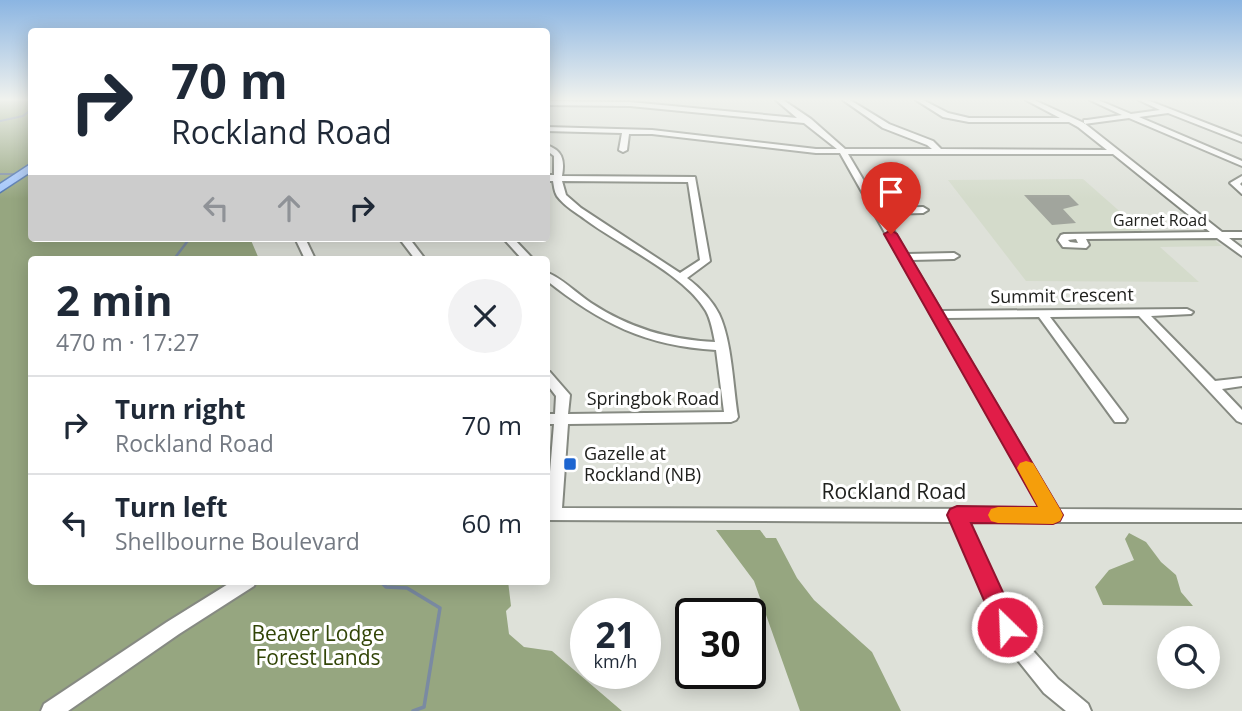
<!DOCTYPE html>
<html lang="en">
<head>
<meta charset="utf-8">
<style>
  body { margin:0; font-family:"Open Sans",sans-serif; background:#f2f2f3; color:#1f2937; height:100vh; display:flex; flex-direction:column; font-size:26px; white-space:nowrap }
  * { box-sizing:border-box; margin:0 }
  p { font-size:23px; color:#747a83 }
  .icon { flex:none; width:38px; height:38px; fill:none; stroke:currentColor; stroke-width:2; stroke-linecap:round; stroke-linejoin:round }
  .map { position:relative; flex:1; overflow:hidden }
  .panel { position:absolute; left:28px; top:256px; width:522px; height:329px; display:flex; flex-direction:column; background:#fff; border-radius:7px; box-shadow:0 4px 18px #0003 }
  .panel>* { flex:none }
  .hud { position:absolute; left:28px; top:28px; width:522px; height:214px; border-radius:7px; box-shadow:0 4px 18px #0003; background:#fff; color:#1f2937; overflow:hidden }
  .controls { position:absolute; left:1157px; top:626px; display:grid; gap:14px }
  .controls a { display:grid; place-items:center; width:63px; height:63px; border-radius:50%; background:#fff; box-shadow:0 4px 18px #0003; font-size:35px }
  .speed { position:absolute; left:570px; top:598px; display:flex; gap:14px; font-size:35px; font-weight:700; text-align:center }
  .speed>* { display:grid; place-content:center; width:91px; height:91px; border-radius:50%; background:#fff; box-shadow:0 4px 18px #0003; line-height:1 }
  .speed small { font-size:18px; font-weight:400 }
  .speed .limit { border:4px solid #111; border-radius:10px; background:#fff; color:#111 }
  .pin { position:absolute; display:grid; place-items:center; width:60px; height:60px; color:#fff; margin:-72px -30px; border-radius:50% 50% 50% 0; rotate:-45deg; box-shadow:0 0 7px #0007 }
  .pin .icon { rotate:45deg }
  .me { position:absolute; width:77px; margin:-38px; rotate:336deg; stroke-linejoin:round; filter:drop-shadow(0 0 5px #0008) }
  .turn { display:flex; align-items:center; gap:24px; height:147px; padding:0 28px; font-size:32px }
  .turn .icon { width:91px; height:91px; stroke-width:2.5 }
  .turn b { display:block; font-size:49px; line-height:60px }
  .lanes { display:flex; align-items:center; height:66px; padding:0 28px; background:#0003; justify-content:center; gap:35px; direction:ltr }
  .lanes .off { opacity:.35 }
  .round { display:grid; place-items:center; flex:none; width:74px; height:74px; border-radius:37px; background:#f2f2f3 }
  .head { display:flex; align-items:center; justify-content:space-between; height:119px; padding:0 28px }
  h1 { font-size:42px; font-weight:700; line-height:52px }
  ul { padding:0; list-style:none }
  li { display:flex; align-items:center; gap:21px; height:98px; padding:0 28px; border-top:2px solid #e0e1e3 }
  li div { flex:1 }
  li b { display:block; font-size:26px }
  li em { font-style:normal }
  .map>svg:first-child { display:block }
  .built { fill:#d4dbcb }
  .forest { fill:#96a680 }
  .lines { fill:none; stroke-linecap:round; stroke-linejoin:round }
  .stream-far2 { stroke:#7a8aa2; stroke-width:2 }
  .stream-far1 { stroke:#7a8aa2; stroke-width:2.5 }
  .stream { stroke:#7a8aa2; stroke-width:3.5 }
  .building { fill:#a1a59d }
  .minor-casing { stroke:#868a82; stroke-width:4 }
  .major-casing { stroke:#4c72ad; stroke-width:3 }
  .minor { fill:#fff; fill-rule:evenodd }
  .major { fill:#a2c5fc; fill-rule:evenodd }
  .route { fill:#e11d48; stroke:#92132f; stroke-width:2 }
  .slow { fill:#f59e0b }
  .poi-dot { fill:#1d65d0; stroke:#fff; stroke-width:2.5 }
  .labels { text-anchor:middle; stroke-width:6; stroke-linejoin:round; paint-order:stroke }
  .far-street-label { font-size:16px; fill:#20211e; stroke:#fff }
  .street-label { font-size:18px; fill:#20211e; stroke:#fff }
  .poi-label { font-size:18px; fill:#20211e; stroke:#fff; text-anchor:start }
  .near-street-label { font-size:21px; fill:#20211e; stroke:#fff }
  .near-park-label { font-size:21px; fill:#324507; stroke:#fff }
</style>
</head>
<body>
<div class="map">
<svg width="1242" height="711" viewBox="0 0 1242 711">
  <rect width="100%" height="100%" fill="#dee1d9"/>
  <path class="built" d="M 1083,179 L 1142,231 L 1203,231 L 1222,246 L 1160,247 L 1199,282 L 1026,281 L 948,180 Z"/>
  <path class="forest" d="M 0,100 L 31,100 L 32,238 L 250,238 L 259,259 L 32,259 L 32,581 L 508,581 L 511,606 L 506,611 L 509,634 L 524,647 L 552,651 L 622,711 L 0,711 Z
    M 716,530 L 760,530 L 766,538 L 776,538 L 797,578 L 814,600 L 872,652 L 901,711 L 800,711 L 754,581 Z
    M 1129,533 L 1146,542 L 1161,562 L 1176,575 L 1181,592 L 1193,606 L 1103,605 L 1095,587 L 1109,570 L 1134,560 L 1125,539 Z"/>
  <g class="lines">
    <path class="stream-far2" d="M 0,121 L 23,116 L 32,109
      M 0,174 L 18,174
      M 24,174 L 32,174"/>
    <path class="stream-far1" d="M 174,259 L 190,238"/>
    <path class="stream" d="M 380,581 L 386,587 L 407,588 L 440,608 L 424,707
      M 413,711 L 424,707"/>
  </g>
  <path class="building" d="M 1024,195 L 1069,195 L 1079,205 L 1063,209 L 1076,223 L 1052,225 Z"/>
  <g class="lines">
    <defs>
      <path id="minor" d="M 776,100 L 783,100 L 811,119 L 845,149 L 932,149 L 927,145 L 883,128 L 843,100 L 850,100 L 889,124 L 933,141 L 941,149 L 1107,150 L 1078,127 L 1069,122 L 969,122 L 943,117 L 916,100 L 923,100 L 948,113 L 969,118 L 1060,118 L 1026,100 L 1034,100 L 1084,123 L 1222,232 L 1242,232 L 1242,238 L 1229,238 L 1242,248 L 1242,256 L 1217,238 L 1086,239 L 1089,245 L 1086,248 L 1063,247 L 1058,240 L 1061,235 L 1064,234 L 1210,232 L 1113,154 L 848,154 L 880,208 L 923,207 L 928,210 L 923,213 L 884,214 L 907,254 L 954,253 L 959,256 L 954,259 L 911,260 L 941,311 L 1187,309 L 1193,312 L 1191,314 L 1151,316 L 1215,381 L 1242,378 L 1242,386 L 1222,389 L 1242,410 L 1242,423 L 1237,421 L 1139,316 L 1050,317 L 1125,416 L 1127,419 L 1125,422 L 1115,422 L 1039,317 L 945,318 L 1058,509 L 1242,510 L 1242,522 L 968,522 L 1020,636 L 1058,679 L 1088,704 L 1091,711 L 1066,711 L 1044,693 L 1008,648 L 952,522 L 546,520 L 554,424 L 546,424 L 546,414 L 555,414 L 556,396 L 546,383 L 546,371 L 550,372 L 570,395 L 568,414 L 724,412 L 716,350 C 646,346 600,323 546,280 L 546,272 C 562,278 576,293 591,303 C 629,328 669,340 715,342 C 713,332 711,320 706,311 C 684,274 621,246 586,220 C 577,213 564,206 557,196 C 554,191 554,186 553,181 L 546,181 L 546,175 L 554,175 L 554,156 L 546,150 L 546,145 C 562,150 565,159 562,176 L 695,177 L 710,261 L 687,278 C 699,287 712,300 719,314 C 732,341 733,387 738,417 L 736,420 L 731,422 L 568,424 L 562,508 L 1041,509 L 840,153 L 816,153 L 652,134 L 629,134 L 627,150 L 623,152 L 619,150 L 622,133 L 546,131 L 546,127 L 652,130 L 816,149 L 837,149 L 804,123 L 630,106 L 546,105 L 546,101 L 630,102 L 797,118 ZM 562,181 L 688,182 L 700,260 L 680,273 L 581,208 L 566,195 ZM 1076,239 L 1078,243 L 1070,242 L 1068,240 Z
        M 1090,100 L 1098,100 L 1131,114 L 1160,110 L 1139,100 L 1147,100 L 1242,137 L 1242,142 L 1168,113 L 1139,117 L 1242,161 L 1242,166 L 1129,118 L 1084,124 L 1084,120 L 1087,120 L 1122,115 Z
        M 1242,176 L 1242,182 L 1240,184 L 1242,186 L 1242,194 L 1230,183 Z
        M 295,238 L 305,238 L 315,259 L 305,259 Z
        M 399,238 L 409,238 L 425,259 L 415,259 Z
        M 503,238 L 513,238 L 533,259 L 522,259 Z
        M 233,581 L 256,581 L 254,586 L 179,634 L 68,711 L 41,711 L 44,704 L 167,622 Z"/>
      <path id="major" d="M 32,163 L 32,171 L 0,192 L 0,184 Z"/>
    </defs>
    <use href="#minor" class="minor-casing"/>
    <use href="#major" class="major-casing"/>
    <use href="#minor" class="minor"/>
    <use href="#major" class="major"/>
  </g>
  <linearGradient id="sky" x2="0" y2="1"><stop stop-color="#8bb5e2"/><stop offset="0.5" stop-color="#f0f2ee"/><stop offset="1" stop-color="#f0f2ee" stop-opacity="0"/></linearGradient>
  <rect width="1242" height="199" fill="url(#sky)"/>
  <path class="route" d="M 891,230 L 897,234 L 1063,515 L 1060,521 L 1053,524 L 971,523 L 1019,627 L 1015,635 L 1007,638 L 999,635 L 947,515 L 950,509 L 957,506 L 1038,507 L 884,234 Z"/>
  <path class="slow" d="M 1026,461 L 1033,463 L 1060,509 L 1063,515 L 1060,521 L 1053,524 L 998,523 L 991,521 L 988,515 L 991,509 L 998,507 L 1038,507 L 1017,468 L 1020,463 Z"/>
  <rect class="poi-dot" x="563" y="457" width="14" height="14" rx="3.5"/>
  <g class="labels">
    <g class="far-street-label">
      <text x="1160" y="226">Garnet Road</text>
    </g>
    <g class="street-label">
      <text transform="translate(1062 296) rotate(-1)" y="6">Summit Crescent</text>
      <text x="653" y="405">Springbok Road</text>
    </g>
    <g class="poi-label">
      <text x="584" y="460">Gazelle at<tspan x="584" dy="21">Rockland (NB)</tspan></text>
    </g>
    <g class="near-street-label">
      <text x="894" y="499">Rockland Road</text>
    </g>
    <g class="near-park-label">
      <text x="318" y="641">Beaver Lodge<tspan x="318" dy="24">Forest Lands</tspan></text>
    </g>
  </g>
</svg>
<div class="controls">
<a><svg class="icon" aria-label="search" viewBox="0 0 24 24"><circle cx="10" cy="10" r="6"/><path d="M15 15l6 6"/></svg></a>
</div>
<div class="speed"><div>21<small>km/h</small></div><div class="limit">30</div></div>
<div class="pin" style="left:891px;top:234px;background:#d93025"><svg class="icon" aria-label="arrive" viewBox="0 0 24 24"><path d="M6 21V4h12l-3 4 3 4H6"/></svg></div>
<svg class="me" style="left:1007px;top:627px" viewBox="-20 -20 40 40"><circle r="17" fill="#e11d48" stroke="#fff" stroke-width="3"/><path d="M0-11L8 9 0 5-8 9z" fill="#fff"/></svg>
<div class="hud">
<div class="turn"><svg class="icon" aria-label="right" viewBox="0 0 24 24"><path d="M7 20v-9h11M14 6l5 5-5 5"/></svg><div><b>70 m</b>Rockland Road</div></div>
<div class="lanes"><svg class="icon off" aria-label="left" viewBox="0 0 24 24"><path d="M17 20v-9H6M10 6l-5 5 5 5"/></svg><svg class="icon off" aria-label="ahead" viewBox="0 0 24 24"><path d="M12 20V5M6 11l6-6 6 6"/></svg><svg class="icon" aria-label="right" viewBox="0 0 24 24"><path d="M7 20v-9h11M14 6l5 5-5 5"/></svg></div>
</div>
<section class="panel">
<div class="head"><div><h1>2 min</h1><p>470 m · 17:27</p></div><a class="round"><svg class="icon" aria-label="close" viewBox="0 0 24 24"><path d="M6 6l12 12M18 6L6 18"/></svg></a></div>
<ul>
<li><svg class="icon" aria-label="right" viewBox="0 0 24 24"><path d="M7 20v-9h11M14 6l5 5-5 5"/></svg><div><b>Turn right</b><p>Rockland Road</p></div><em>70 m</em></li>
<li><svg class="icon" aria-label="left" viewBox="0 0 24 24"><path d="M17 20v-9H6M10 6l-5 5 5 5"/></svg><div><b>Turn left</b><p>Shellbourne Boulevard</p></div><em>60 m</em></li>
</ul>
</section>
</div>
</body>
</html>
